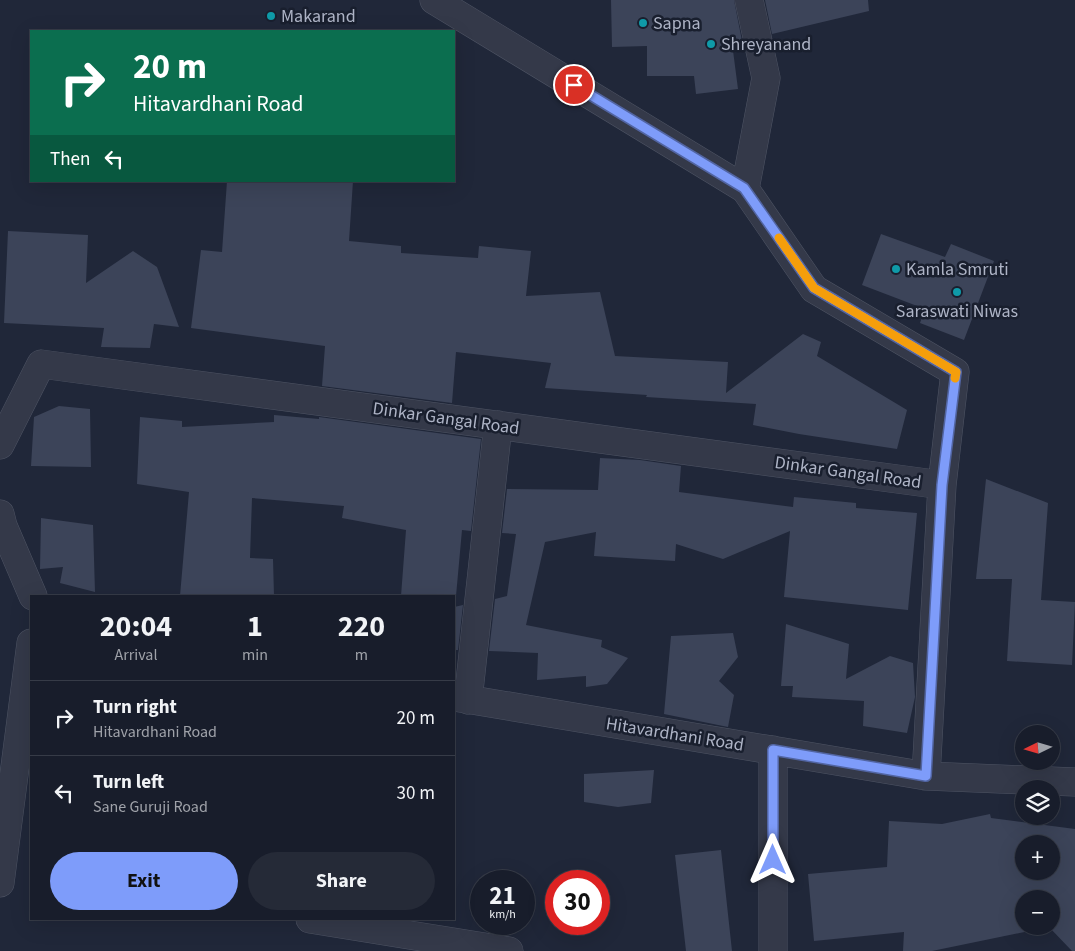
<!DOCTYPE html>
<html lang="en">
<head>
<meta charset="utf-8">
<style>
  body { margin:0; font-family:"Source Sans 3",sans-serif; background:#252a37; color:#f1f3f6; height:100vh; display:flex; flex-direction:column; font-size:19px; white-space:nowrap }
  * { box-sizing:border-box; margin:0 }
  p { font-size:16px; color:#9fa2a9 }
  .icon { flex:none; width:28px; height:28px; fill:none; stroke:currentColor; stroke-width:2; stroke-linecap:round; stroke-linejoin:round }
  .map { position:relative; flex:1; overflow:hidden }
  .sheet { position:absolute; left:30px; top:595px; width:425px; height:325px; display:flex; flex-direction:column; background:#181d2b; border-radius:0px; box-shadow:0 5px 20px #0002,0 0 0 1px #363b47 }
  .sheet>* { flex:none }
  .hud { position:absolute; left:30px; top:30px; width:425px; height:152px; border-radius:0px; box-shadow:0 5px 20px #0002,0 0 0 1px #363b47; background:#0b6e4f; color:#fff; overflow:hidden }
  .needle { width:32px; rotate:265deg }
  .controls { position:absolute; left:1015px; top:725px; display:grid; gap:10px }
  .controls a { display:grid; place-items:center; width:45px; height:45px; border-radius:50%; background:#181d2b; box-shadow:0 5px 20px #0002,0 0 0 1px #363b47; font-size:25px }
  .speed { position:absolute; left:470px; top:870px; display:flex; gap:10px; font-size:25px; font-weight:700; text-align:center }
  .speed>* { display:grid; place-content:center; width:65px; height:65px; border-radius:50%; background:#181d2b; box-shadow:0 5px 20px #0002,0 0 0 1px #363b47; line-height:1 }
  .speed small { font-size:12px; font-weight:400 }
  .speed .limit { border:8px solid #d22; background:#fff; color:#111 }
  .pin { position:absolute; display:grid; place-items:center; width:42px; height:42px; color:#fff; margin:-21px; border:2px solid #fff; border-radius:50%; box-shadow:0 1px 5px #0007 }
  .me { position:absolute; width:55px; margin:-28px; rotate:0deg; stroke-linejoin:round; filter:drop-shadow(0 0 4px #0008) }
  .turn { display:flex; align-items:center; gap:18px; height:105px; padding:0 20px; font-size:22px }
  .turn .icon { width:65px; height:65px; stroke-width:2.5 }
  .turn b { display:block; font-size:35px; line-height:42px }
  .then { display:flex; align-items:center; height:48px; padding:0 20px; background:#0003; gap:10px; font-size:19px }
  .eta { display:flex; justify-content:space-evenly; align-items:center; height:85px; text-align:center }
  .eta b { font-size:30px; font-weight:700; line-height:35px }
  .button { display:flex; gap:10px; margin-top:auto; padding:10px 20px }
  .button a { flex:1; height:58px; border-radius:30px; background:#7e9cfa; color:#111; font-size:20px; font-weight:700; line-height:58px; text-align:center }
  .button a+a { background:#252a37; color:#f1f3f6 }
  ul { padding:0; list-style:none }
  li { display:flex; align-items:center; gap:15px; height:75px; padding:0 20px; border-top:1px solid #363b47 }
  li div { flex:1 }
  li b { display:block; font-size:19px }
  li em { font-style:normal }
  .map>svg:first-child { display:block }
  .building { fill:#3c4459; fill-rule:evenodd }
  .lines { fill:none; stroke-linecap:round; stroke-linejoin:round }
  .street-casing { stroke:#4e5464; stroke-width:29 }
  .street { stroke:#343949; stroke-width:28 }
  .route-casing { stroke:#5265a2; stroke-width:12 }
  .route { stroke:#7e9cfa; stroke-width:9 }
  .slow { stroke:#f59e0b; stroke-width:9 }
  .culture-dot { fill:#0f9aa8; stroke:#191f2e; stroke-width:2 }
  .labels { text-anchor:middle; stroke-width:5; stroke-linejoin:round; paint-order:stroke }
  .poi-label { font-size:18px; fill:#aeb4c6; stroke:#191f2e; text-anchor:start }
  .street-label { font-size:18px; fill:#aeb4c6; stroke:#191f2e }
</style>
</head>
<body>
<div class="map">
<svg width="1075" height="951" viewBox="0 0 1075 951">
  <rect width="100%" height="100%" fill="#202739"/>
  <path class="building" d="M 611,0 L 734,0 L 742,41 L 732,43 L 738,89 L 696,94 L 694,76 L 647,76 L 647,46 L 612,47 Z
    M 765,0 L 868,0 L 869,11 L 772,34 Z
    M 227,181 L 353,181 L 349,241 L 401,246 L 401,253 L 478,258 L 479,246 L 531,251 L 526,296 L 600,292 L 615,356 L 728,362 L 726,393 L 803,334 L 821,342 L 817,356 L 907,410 L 897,449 L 799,434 L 753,425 L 756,404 L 646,397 L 647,395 L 545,388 L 551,363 L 456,352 L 452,403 L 322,386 L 325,346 L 191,328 L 201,250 L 222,252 Z
    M 8,231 L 88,235 L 86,283 L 133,251 L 157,267 L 179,327 L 154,324 L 150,348 L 101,347 L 104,328 L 4,323 Z
    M 881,234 L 945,257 L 951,244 L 994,261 L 964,340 L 920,323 L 925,309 L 862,285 Z
    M 59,406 L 90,409 L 91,467 L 31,466 L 34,417 Z
    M 274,415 L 319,419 L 319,417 L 481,439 L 471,531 L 462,530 L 456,596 L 401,596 L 406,530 L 342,518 L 344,506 L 252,498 L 250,558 L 273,559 L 274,596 L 180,596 L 189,492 L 137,484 L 140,417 L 182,421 L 182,427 L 274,422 Z
    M 600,458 L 640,460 L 681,466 L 679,492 L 793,507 L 794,497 L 856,503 L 856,508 L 917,513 L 908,610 L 784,597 L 790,531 L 723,559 L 676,544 L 675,561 L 594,556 L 596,532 L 545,542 L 526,625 L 602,640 L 601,647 L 628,658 L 607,684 L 586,687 L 586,676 L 537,680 L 538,653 L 489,651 L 495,599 L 507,596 L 516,534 L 502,533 L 507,489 L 598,490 Z
    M 986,479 L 1048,503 L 1041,600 L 1075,602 L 1072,665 L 1007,661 L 1012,579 L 976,579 Z
    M 41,518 L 93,525 L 95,592 L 60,583 L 63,567 L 40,569 Z
    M 463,605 L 458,650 L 454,650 L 454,607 Z
    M 786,624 L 849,644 L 846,679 L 890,656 L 913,663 L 915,697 L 907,733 L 863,726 L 864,701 L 792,697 L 793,686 L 781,686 Z
    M 733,633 L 738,657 L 719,681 L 734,695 L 728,727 L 664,714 L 671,636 Z
    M 654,770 L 651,803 L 618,807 L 584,802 L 584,774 Z
    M 990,814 L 991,818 L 1075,829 L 1075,951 L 1072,951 L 1049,927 L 932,951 L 903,951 L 904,932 L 814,941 L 808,874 L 887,867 L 889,821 L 942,824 ZM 1024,844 L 1051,844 L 1051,871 L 1024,871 ZM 1024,899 L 1051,899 L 1051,926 L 1024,926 Z
    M 721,850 L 732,951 L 686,951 L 675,855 Z"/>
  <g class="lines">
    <defs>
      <path id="street" d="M 434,0 L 745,189 L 814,289 L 955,372 L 942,485 L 926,776
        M 745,189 L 766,78 L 749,0
        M 0,445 L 41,364 L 942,485
        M 0,514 L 3,526 L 33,596
        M 454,697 L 926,776 L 1075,782
        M 468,700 L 498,425
        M 773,750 L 773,951
        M 0,883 L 31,643
        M 310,919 L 509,951"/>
    </defs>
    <use href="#street" class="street-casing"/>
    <use href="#street" class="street"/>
  </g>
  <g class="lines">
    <defs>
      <path id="route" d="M 574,85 L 744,188 L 814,288 L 956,372 L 942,485 L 926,776 L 773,750 L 773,860"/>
    </defs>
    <use href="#route" class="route-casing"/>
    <use href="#route" class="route"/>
    <path class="slow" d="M 779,238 L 814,288 L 956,372 L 955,378"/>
  </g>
  <g class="culture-dot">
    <circle cx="271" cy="16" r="5"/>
    <circle cx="643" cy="23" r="5"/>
    <circle cx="711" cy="44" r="5"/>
    <circle cx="896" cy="269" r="5"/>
    <circle cx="957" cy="292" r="5"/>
  </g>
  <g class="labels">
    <g class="poi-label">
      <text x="281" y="22">Makarand</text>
      <text x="653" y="29">Sapna</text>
      <text x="721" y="50">Shreyanand</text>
      <text x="906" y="275">Kamla Smruti</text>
      <text x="957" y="317" text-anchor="middle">Saraswati Niwas</text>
    </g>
    <g class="street-label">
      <text transform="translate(446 418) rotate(8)" y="6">Dinkar Gangal Road</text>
      <text transform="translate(848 472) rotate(8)" y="6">Dinkar Gangal Road</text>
      <text transform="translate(675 734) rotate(9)" y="6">Hitavardhani Road</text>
    </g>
  </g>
</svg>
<div class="controls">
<a><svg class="needle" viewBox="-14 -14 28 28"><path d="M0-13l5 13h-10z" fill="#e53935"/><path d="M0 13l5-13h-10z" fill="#9fa2a9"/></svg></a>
<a><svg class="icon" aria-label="layers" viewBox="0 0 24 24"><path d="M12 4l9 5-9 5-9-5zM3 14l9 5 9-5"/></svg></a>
<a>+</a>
<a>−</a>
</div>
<div class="speed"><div>21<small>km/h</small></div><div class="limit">30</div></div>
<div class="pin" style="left:574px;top:85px;background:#d93025"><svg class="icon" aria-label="arrive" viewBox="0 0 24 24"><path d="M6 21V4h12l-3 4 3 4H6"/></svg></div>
<svg class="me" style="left:773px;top:860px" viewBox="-20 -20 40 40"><path d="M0-17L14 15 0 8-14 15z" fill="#7e9cfa" stroke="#fff" stroke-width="4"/></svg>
<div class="hud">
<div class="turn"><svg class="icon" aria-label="right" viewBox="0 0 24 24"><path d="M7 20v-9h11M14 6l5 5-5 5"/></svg><div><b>20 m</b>Hitavardhani Road</div></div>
<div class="then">Then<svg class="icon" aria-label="left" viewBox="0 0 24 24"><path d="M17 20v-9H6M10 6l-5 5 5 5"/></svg></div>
</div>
<section class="sheet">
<div class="eta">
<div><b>20:04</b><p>Arrival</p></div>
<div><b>1</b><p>min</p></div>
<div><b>220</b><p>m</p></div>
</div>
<ul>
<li><svg class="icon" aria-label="right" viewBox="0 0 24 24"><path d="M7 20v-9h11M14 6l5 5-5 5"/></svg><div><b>Turn right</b><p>Hitavardhani Road</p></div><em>20 m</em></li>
<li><svg class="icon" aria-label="left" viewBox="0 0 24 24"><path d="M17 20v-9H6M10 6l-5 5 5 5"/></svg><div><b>Turn left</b><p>Sane Guruji Road</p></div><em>30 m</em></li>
</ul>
<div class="button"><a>Exit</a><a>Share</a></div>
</section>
</div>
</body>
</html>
